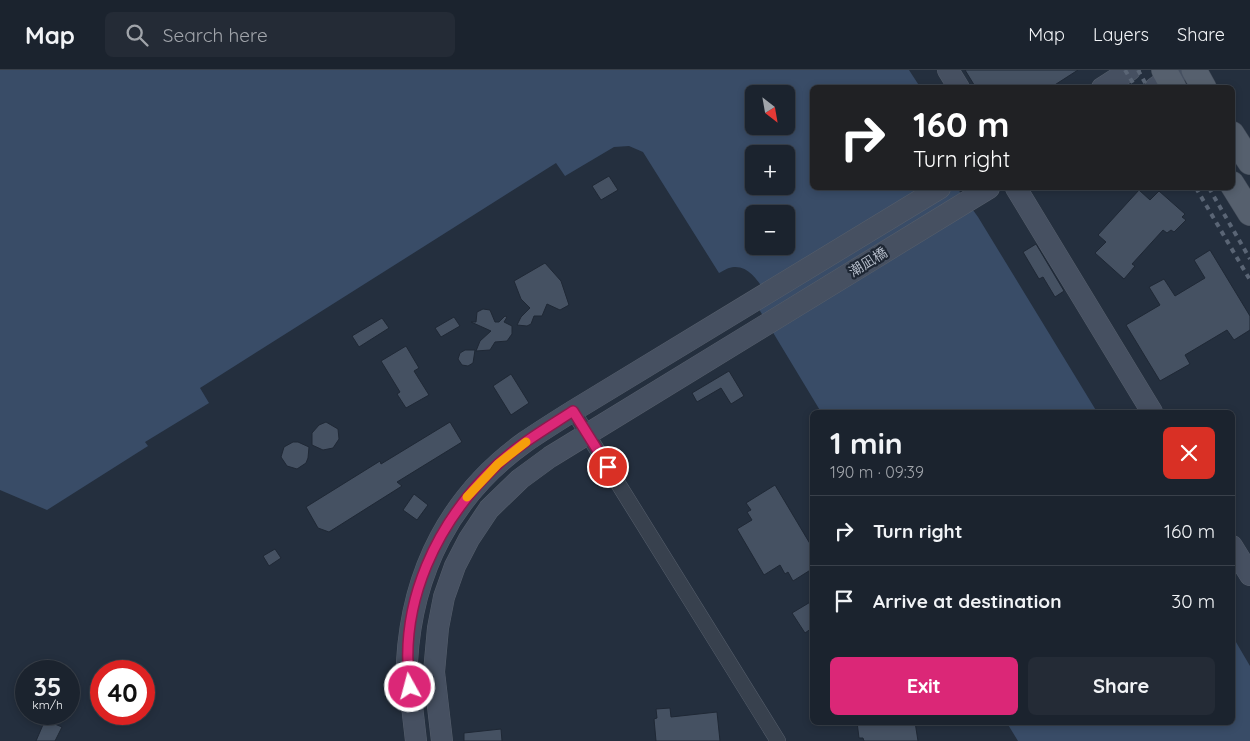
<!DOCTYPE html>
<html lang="en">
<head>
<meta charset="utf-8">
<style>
  body { margin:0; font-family:Quicksand,"Noto Sans JP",sans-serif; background:#242b36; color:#f1f3f6; height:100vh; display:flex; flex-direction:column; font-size:19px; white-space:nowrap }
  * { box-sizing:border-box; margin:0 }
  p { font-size:16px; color:#a0a4aa }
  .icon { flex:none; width:28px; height:28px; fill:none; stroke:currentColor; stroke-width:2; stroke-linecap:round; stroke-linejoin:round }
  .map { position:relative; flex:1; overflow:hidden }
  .sheet { position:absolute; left:810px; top:340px; width:425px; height:315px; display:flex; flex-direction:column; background:#1b232e; border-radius:8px; box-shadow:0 2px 8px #0003,0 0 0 1px #39404a }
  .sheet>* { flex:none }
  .banner { position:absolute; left:810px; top:15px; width:425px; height:105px; border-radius:8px; box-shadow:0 2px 8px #0003,0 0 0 1px #39404a; background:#202124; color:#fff; overflow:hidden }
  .needle { width:32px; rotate:149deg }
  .fabs { position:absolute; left:745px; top:15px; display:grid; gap:10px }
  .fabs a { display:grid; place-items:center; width:50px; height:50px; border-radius:8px; background:#1b232e; box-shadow:0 2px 8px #0003,0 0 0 1px #39404a; font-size:25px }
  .speed { position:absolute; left:15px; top:590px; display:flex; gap:10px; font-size:25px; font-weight:700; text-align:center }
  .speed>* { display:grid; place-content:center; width:65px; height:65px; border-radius:50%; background:#1b232e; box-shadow:0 2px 8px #0003,0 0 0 1px #39404a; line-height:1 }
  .speed small { font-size:12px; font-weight:400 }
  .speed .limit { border:8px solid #d22; background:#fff; color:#111 }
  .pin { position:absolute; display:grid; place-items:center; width:42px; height:42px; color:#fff; margin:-21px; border:2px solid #fff; border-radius:50%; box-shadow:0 1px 5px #0007 }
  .me { position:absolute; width:55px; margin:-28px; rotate:353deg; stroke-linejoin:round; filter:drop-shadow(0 0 4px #0008) }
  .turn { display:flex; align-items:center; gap:18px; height:105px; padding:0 20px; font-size:22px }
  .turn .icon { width:65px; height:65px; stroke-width:2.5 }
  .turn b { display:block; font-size:35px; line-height:42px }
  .round { display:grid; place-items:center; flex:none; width:52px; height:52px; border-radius:8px; background:#242b36 }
  .head { display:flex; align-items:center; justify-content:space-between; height:85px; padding:0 20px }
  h1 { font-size:30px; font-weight:700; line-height:38px }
  .primary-button { display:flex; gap:10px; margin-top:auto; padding:10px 20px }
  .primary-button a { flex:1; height:58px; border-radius:8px; background:#db2777; color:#fff; font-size:20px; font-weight:700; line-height:58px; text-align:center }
  .primary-button a+a { background:#242b36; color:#f1f3f6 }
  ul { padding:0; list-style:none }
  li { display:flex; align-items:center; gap:15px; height:70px; padding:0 20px; border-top:1px solid #39404a }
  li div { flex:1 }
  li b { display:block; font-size:19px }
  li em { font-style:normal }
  header { display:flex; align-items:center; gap:30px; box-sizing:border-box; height:70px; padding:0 25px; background:#1b232e; border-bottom:1px solid #39404a }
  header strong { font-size:24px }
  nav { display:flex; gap:28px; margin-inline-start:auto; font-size:18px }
  .search { width:350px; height:45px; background:#242b36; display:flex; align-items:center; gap:12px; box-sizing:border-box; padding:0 18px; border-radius:8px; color:#a0a4aa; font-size:19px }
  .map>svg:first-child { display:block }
  .water { fill:#394c67; fill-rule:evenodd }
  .building { fill:#455162; stroke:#1f2835 }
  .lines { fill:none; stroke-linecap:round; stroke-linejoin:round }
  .street-casing { stroke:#565f6c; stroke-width:16 }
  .secondary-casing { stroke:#565f6c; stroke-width:22 }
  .primary-casing { stroke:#414a57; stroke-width:26 }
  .street { stroke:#38414e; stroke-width:15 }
  .secondary { stroke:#465061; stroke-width:21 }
  .primary { stroke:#56606e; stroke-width:25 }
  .rail { stroke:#5a6575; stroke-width:4; stroke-dasharray:5 5; stroke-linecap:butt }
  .route-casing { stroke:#8e194d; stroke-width:12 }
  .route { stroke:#db2777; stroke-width:9 }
  .slow { stroke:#f59e0b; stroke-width:9 }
  .labels { text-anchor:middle; stroke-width:4.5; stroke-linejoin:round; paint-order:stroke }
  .street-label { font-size:14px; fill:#b4bcc9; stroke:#1d2633 }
</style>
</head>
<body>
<header>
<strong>Map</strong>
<div class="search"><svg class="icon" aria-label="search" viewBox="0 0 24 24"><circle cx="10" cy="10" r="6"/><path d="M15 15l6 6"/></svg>Search here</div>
<nav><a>Map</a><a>Layers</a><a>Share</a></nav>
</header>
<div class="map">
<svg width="1250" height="671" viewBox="0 0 1250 671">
  <rect width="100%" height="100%" fill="#242f3e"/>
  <path class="water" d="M 0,0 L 909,0 L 920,17 L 812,18 L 812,118 L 957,118 L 978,147 L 1097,342 L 821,342 L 754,231 L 767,224 C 759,213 750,196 734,197 C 729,197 723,201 719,203 L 643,82 L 629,76 L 614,77 L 565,106 L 556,93 L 200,318 L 209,333 L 145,372 L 148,376 L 47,440 L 0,420 ZM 754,24 L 786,24 L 786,56 L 754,56 ZM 754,84 L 786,84 L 786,116 L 754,116 ZM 754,144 L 786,144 L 786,176 L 754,176 Z
    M 1233,567 L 1250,596 L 1250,671 L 1018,671 L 1007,653 L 1232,652 Z"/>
  <path class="building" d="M 965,0 L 1078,0 L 1050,18 L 976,18 Z
    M 609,106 L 618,120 L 601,130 L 592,116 Z
    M 1139,120 L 1150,130 L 1159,121 L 1185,144 L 1182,147 L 1186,150 L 1174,162 L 1171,160 L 1167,163 L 1163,160 L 1132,194 L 1135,196 L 1124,209 L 1095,183 L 1106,172 L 1098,165 Z
    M 1036,174 L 1064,221 L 1055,227 L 1043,207 L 1039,209 L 1023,182 Z
    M 1210,180 L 1250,246 L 1250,260 L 1234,270 L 1227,260 L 1185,285 L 1190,294 L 1160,311 L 1126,255 L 1160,235 L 1149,217 L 1164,209 L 1175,226 L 1205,208 L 1194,190 Z
    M 545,193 L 561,211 L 569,235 L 560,240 L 547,234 L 542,246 L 534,246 L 531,254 L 527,256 L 517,255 L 521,247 L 530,238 L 521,229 L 514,211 Z
    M 483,239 L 490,240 L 495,252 L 499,252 L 505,246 L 507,247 L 504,252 L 512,256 L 512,264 L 507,271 L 495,272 L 490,280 L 476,281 L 480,271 L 491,261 L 471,252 L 476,252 L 477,242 Z
    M 454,247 L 460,256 L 441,267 L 435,258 Z
    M 382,248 L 389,258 L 359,277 L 352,266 Z
    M 406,276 L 419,298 L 414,301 L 429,325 L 406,338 L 397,324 L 400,322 L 381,291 Z
    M 465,280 L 475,280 L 473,293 L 468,296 L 462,295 L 458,289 L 460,283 Z
    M 729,301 L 744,326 L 731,334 L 721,318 L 697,332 L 692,323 Z
    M 511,304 L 529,333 L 511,345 L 493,316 Z
    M 326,352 L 338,359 L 339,369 L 333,378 L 323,380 L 312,375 L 312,363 L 319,355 Z
    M 450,352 L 462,372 L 397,412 L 402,416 L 329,462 L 318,458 L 306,437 L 380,391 L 381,394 Z
    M 293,372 L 298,372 L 309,377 L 308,388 L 306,393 L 297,399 L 287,396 L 281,387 L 284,377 Z
    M 775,415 L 812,477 L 812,499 L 793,511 L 788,502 L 785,504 L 780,495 L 764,505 L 737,459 L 752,450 L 747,442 L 751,440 L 746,433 Z
    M 414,424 L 428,435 L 417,450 L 403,440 Z
    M 275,479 L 281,488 L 269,496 L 263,486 Z
    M 812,531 L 812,558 L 805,563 L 792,543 Z
    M 670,638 L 671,647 L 717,642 L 720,671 L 656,671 L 654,649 L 657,648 L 656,639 Z
    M 45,650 L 62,657 L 55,671 L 36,671 Z
    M 857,652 L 915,652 L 918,671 L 864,671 L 863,668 L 859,668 Z
    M 501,659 L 502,671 L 464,671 L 464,663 Z"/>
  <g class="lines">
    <defs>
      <path id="street" d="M 573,341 L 778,671"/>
      <path id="secondary" d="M 948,0 L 959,18
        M 1102,18 L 1130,0
        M 1155,18 L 1180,0
        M 1016,118 L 1152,342
        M 1232,476 L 1250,505
        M 416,671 C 414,653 412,636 410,618 C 409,609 407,600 407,592 C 412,501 451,425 525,372 C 541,361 557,351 573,341 L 940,118
        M 442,671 L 434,602 L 438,558 L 444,527 L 455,496 L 469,469 L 489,439 L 520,409 L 550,387 L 989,118"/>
      <path id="primary" d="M 1164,0 L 1174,18
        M 1194,0 L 1204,18
        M 1232,64 L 1250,92
        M 1232,114 L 1250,143"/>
    </defs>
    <use href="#street" class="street-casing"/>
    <use href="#secondary" class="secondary-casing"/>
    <use href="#primary" class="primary-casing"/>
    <use href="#street" class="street"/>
    <use href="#secondary" class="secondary"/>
    <use href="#primary" class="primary"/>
    <path class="rail" d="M 1125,0 L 1136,18
      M 1138,0 L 1148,18
      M 1196,118 L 1250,210
      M 1209,118 L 1250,189"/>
  </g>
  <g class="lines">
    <defs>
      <path id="route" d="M 410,617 C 398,533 437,451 498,394 C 521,373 547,358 573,341 L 608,397"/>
    </defs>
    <use href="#route" class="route-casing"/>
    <use href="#route" class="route"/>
    <path class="slow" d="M 467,427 L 498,394 L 526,372"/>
  </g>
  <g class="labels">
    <g class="street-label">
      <text transform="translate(868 192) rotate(-32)" y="5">潮凪橋</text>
    </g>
  </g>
</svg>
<div class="fabs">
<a><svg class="needle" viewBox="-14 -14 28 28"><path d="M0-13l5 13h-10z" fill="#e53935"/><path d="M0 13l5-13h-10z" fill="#a0a4aa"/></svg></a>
<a>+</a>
<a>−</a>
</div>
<div class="speed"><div>35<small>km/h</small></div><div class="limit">40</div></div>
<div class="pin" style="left:608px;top:397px;background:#d93025"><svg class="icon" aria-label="arrive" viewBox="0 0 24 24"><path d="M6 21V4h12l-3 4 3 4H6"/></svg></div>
<svg class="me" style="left:410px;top:617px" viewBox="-20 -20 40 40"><circle r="17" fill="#db2777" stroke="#fff" stroke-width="3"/><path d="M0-11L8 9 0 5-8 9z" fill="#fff"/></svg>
<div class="banner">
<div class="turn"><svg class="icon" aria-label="right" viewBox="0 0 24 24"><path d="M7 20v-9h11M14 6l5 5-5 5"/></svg><div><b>160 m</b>Turn right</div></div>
</div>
<section class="sheet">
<div class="head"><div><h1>1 min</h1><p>190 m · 09:39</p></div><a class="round" style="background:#d93025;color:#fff"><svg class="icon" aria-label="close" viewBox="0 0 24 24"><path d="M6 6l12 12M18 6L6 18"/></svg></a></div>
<ul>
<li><svg class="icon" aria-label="right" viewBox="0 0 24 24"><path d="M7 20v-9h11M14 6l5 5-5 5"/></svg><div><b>Turn right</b></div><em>160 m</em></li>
<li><svg class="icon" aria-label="arrive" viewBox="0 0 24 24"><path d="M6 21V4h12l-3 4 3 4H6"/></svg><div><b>Arrive at destination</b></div><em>30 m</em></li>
</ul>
<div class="primary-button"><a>Exit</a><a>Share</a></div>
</section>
</div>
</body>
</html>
